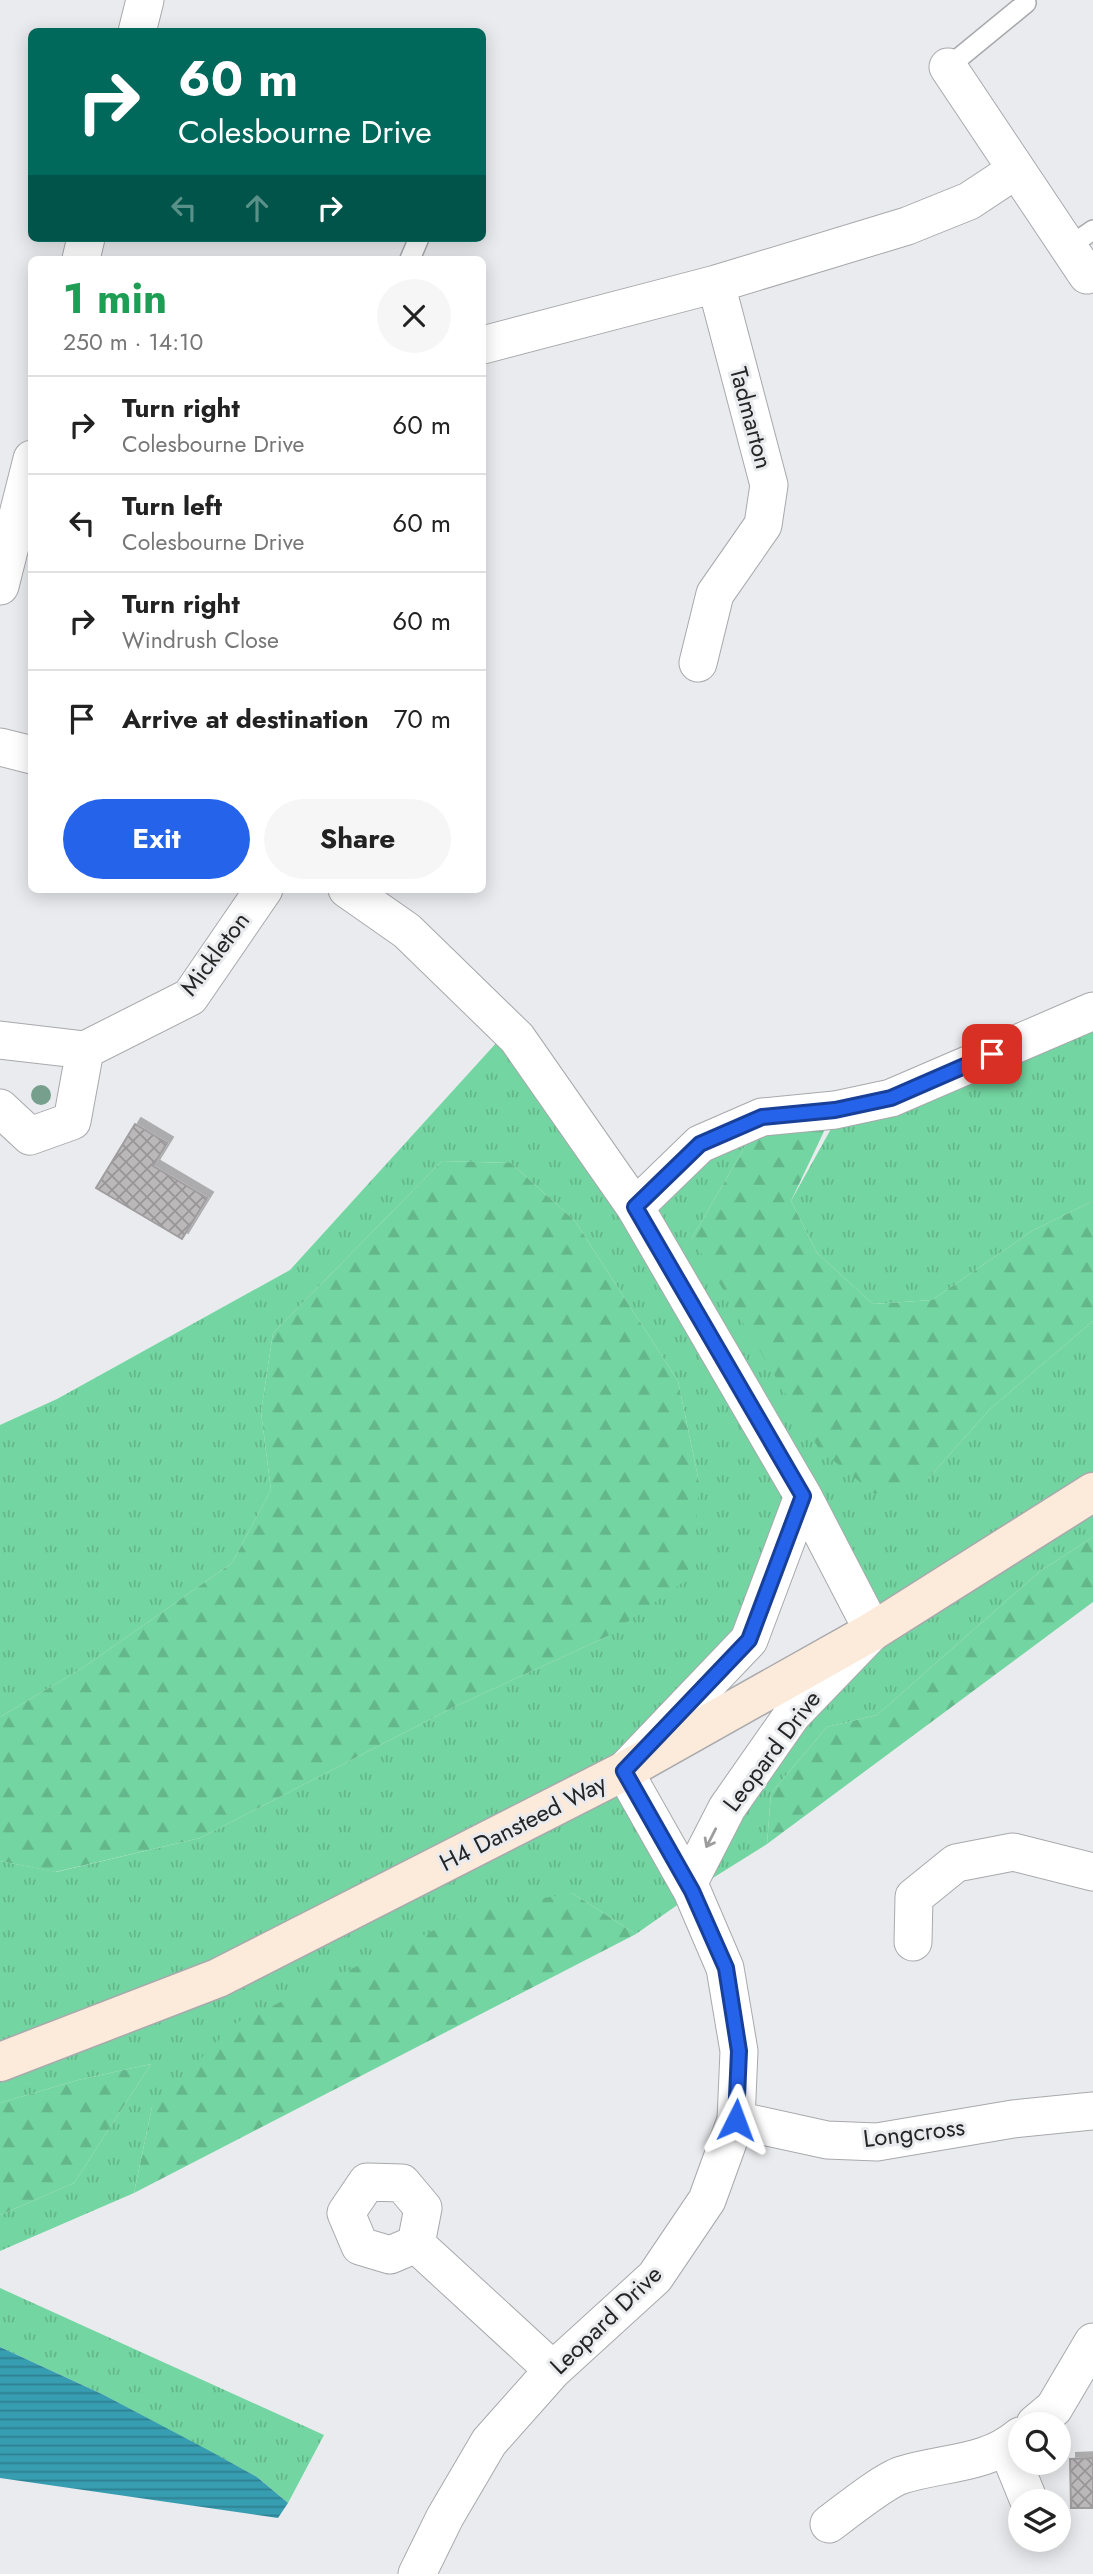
<!DOCTYPE html>
<html lang="en">
<head>
<meta charset="utf-8">
<style>
  body { margin:0; font-family:Jost,sans-serif; background:#f6f6f6; color:#222; height:100vh; display:flex; flex-direction:column; font-size:26px; white-space:nowrap }
  * { box-sizing:border-box; margin:0 }
  p { font-size:23px; color:#767676 }
  .icon { flex:none; width:38px; height:38px; fill:none; stroke:currentColor; stroke-width:2; stroke-linecap:round; stroke-linejoin:round }
  .map { position:relative; flex:1; overflow:hidden }
  .side { position:absolute; left:28px; top:256px; width:458px; height:637px; display:flex; flex-direction:column; background:#fff; border-radius:10px; box-shadow:0 4px 18px #0003 }
  .side>* { flex:none }
  .guide { position:absolute; left:28px; top:28px; width:458px; height:214px; border-radius:10px; box-shadow:0 4px 18px #0003; background:#00695c; color:#fff; overflow:hidden }
  .tools { position:absolute; left:1008px; top:2412px; display:grid; gap:14px }
  .tools a { display:grid; place-items:center; width:63px; height:63px; border-radius:50%; background:#fff; box-shadow:0 4px 18px #0003; font-size:35px }
  .pin { position:absolute; display:grid; place-items:center; width:60px; height:60px; color:#fff; margin:-30px; border-radius:14px; box-shadow:0 4px 10px #0006 }
  .me { position:absolute; width:77px; margin:-38px; rotate:3deg; stroke-linejoin:round; filter:drop-shadow(0 0 5px #0008) }
  .turn { display:flex; align-items:center; gap:24px; height:147px; padding:0 35px; font-size:32px }
  .turn .icon { width:91px; height:91px; stroke-width:2.5 }
  .turn b { display:block; font-size:49px; line-height:60px }
  .lanes { display:flex; align-items:center; height:66px; padding:0 35px; background:#0003; justify-content:center; gap:35px; direction:ltr }
  .lanes .off { opacity:.35 }
  .round { display:grid; place-items:center; flex:none; width:74px; height:74px; border-radius:37px; background:#f6f6f6 }
  .summary { display:flex; align-items:center; justify-content:space-between; height:119px; padding:0 35px }
  h1 { font-size:42px; font-weight:700; line-height:52px; color:#1e9e55 }
  .action { display:flex; gap:14px; margin-top:auto; padding:14px 35px }
  .action a { flex:1; height:80px; border-radius:42px; background:#2563eb; color:#fff; font-size:28px; font-weight:700; line-height:80px; text-align:center }
  .action a+a { background:#f6f6f6; color:#222 }
  ul { padding:0; list-style:none }
  li { display:flex; align-items:center; gap:21px; height:98px; padding:0 35px; border-top:2px solid #e0e0e0 }
  li div { flex:1 }
  li b { display:block; font-size:26px }
  li em { font-style:normal }
  .map>svg:first-child { display:block }
  .grass { fill:url(#grass-tufts); fill-rule:evenodd }
  .forest { fill:url(#forest-firs) }
  .water { fill:url(#water-rules) }
  .building { fill:url(#building-cross-hatch); stroke:#a09d9f; stroke-width:2; filter:url(#shadow) }
  .lines { fill:none; stroke-linecap:round; stroke-linejoin:round }
  .lane-casing { stroke:#a8a9ac; stroke-width:22 }
  .street-casing { stroke:#a8a9ac; stroke-width:39 }
  .secondary-casing { stroke:#a8a9ac; stroke-width:41 }
  .lane { stroke:#fff; stroke-width:19 }
  .street { stroke:#fff; stroke-width:37 }
  .secondary { stroke:#fceada; stroke-width:38 }
  .tree { fill:#769f8e }
  .oneway { stroke:#9d9d9d }
  .route-casing { stroke:#184099; stroke-width:18 }
  .route { stroke:#2563eb; stroke-width:12 }
  .labels { text-anchor:middle; stroke-width:6; stroke-linejoin:round; paint-order:stroke }
  .street-label { font-size:24px; fill:#252526; stroke:#eaebee }
</style>
</head>
<body>
<div class="map">
<svg width="1093" height="2574" viewBox="0 0 1093 2574">
  <defs>
    <pattern id="grass-tufts" width="24" height="20" patternUnits="userSpaceOnUse" patternTransform="scale(1.75)"><rect width="24" height="20" fill="#73d5a1"/><path d="M3 7l-1-3M5 7V3M7 7l1-3M15 17l-1-3M17 17v-4M19 17l1-3" fill="none" stroke="#63b78a"/></pattern>
    <pattern id="forest-firs" width="22" height="20" patternUnits="userSpaceOnUse" patternTransform="scale(1.75)"><rect width="22" height="20" fill="#73d5a1"/><path d="M5 1l3.5 6h-7zM16 11l3.5 6h-7z" fill="#63b78a"/></pattern>
    <pattern id="water-rules" width="6" height="5" patternUnits="userSpaceOnUse" patternTransform="scale(1.75)"><rect width="6" height="5" fill="#379db1"/><path d="M0 2.5h6" fill="none" stroke="#2e8090"/></pattern>
    <pattern id="building-cross-hatch" width="8" height="8" patternUnits="userSpaceOnUse" patternTransform="scale(1.75)"><rect width="8" height="8" fill="#bbb8ba"/><path d="M0 0l8 8M0 8l8-8" fill="none" stroke="#989597"/></pattern>
    <filter id="shadow"><feDropShadow dx="6" dy="-6" stdDeviation="0" flood-color="#0004"/></filter>
  </defs>
  <rect width="100%" height="100%" fill="#eaebee"/>
  <path class="grass" d="M 1093,1015 L 1093,1201 L 1032,1231 L 932,1300 L 873,1304 L 817,1253 L 791,1201 L 832,1127 Z
    M 508,1030 L 635,1207 L 762,1117 L 692,1238 L 926,1481 L 990,1409 L 1093,1321 L 1093,1537 L 1039,1572 L 877,1715 L 827,1727 L 771,1793 L 767,1844 L 692,1891 L 693,1894 L 636,1934 L 572,1893 L 152,2107 L 134,2193 L 0,2251 L 0,2215 L 74,2183 L 151,2064 L 78,2080 L 0,2103 L 0,1861 L 56,1872 L 200,1838 L 456,1706 L 606,1637 L 699,1482 L 678,1381 L 575,1221 L 511,1163 L 442,1161 L 273,1333 L 261,1412 L 271,1490 L 232,1563 L 84,1667 L 0,1717 L 0,1425 L 57,1399 L 290,1270 ZM 803,1497 L 873,1631 L 727,1808 L 692,1890 L 624,1771 L 749,1640 Z
    M 0,2288 L 324,2435 L 288,2503 L 257,2477 L 104,2395 L 0,2347 Z"/>
  <path class="forest" d="M 762,1117 L 828,1123 L 791,1201 L 817,1253 L 873,1304 L 932,1300 L 1032,1231 L 1093,1201 L 1093,1321 L 990,1409 L 926,1481 L 875,1494 L 819,1449 L 692,1238 Z
    M 442,1161 L 511,1163 L 575,1221 L 678,1381 L 699,1482 L 693,1575 L 606,1637 L 456,1706 L 200,1838 L 55,1872 L 0,1861 L 0,1717 L 84,1667 L 232,1563 L 271,1490 L 261,1412 L 273,1333 Z
    M 1093,1537 L 1093,1602 L 767,1844 L 771,1793 L 827,1727 L 877,1715 L 1039,1572 Z
    M 572,1893 L 636,1934 L 134,2193 L 152,2107 L 236,2023 L 477,1910 Z
    M 151,2064 L 74,2183 L 0,2215 L 0,2103 L 78,2080 Z"/>
  <path class="water" d="M 0,2347 L 104,2395 L 208,2450 L 257,2477 L 288,2503 L 278,2518 L 0,2478 Z"/>
  <path class="building" d="M 135,1124 L 167,1143 L 153,1166 L 207,1198 L 182,1239 L 96,1188 Z
    M 1093,2458 L 1093,2508 L 1071,2508 L 1070,2459 Z"/>
  <g class="lines">
    <defs>
      <path id="lane" d="M 948,67 L 1026,3 L 1024,0
        M 1068,247 L 1093,230
        M 410,259 L 419,238"/>
      <path id="street" d="M 137,32 L 145,0
        M 948,67 L 1087,275
        M 81,259 L 86,238
        M 483,345 L 716,284 L 907,226 L 969,201 L 1016,170
        M 0,586 L 32,459
        M 698,663 L 715,594 L 763,525 L 769,485 L 716,284
        M 0,747 L 32,755
        M 347,889 L 407,931 L 517,1038 L 635,1207 L 803,1496 L 873,1631 L 792,1715 L 727,1808 L 688,1884
        M 0,1040 L 85,1050 L 190,997 L 264,889
        M 0,1108 L 30,1136 L 72,1121 L 85,1050
        M 635,1207 L 700,1144 L 762,1117 L 835,1110 L 891,1098 L 1093,1011
        M 913,1942 L 914,1897 L 956,1863 L 1013,1852 L 1093,1872
        M 736,2120 L 827,2140 L 877,2142 L 1013,2119 L 1093,2111
        M 416,2244 L 390,2255 L 360,2246 L 346,2213 L 367,2182 L 402,2183 L 423,2208 L 416,2244 L 553,2370
        M 1035,2424 L 1054,2408 L 1093,2342
        M 1007,2447 L 1029,2501
        M 829,2524 C 845,2512 885,2480 902,2475 C 943,2462 986,2465 1020,2436
        M 417,2574 L 445,2517 L 489,2442 L 553,2370 L 655,2277 L 707,2200 L 736,2120 L 739,2051 L 725,1968 L 692,1891 L 624,1771 L 749,1640 L 803,1496"/>
      <path id="secondary" d="M 0,2062 L 218,1978 L 624,1771 L 873,1631 L 1093,1492"/>
    </defs>
    <use href="#lane" class="lane-casing"/>
    <use href="#street" class="street-casing"/>
    <use href="#secondary" class="secondary-casing"/>
    <use href="#lane" class="lane"/>
    <use href="#street" class="street"/>
    <use href="#secondary" class="secondary"/>
  </g>
  <circle class="tree" cx="41" cy="1095" r="10"/>
  <defs><path id="oneway-shaft" d="M-6 0H5M1.5-3L5.5 0L1.5 3" fill="none" stroke-width="1.6" stroke-linecap="round" stroke-linejoin="round" transform="scale(1.75)"/></defs>
  <use class="oneway" href="#oneway-shaft" transform="translate(711 1838) rotate(117)"/>
  <g class="lines">
    <defs>
      <path id="route" d="M 736,2120 L 739,2051 L 726,1968 L 692,1891 L 624,1771 L 749,1640 L 803,1496 L 635,1207 L 700,1144 L 762,1117 L 835,1110 L 891,1098 L 992,1054"/>
    </defs>
    <use href="#route" class="route-casing"/>
    <use href="#route" class="route"/>
  </g>
  <g class="labels">
    <g class="street-label">
      <text transform="translate(751 418) rotate(75)" y="8">Tadmarton</text>
      <text transform="translate(215 954) rotate(-53)" y="8">Mickleton</text>
      <text transform="translate(772 1751) rotate(-53)" y="8">Leopard Drive</text>
      <text transform="translate(523 1823) rotate(-27)" y="8">H4 Dansteed Way</text>
      <text transform="translate(914 2133) rotate(-7)" y="8">Longcross</text>
      <text transform="translate(606 2320) rotate(-44)" y="8">Leopard Drive</text>
    </g>
  </g>
</svg>
<div class="tools">
<a><svg class="icon" aria-label="search" viewBox="0 0 24 24"><circle cx="10" cy="10" r="6"/><path d="M15 15l6 6"/></svg></a>
<a><svg class="icon" aria-label="layers" viewBox="0 0 24 24"><path d="M12 4l9 5-9 5-9-5zM3 14l9 5 9-5"/></svg></a>
</div>
<div class="pin" style="left:992px;top:1054px;background:#d93025"><svg class="icon" aria-label="arrive" viewBox="0 0 24 24"><path d="M6 21V4h12l-3 4 3 4H6"/></svg></div>
<svg class="me" style="left:736px;top:2120px" viewBox="-20 -20 40 40"><path d="M0-17L14 15 0 8-14 15z" fill="#2563eb" stroke="#fff" stroke-width="4"/></svg>
<div class="guide">
<div class="turn"><svg class="icon" aria-label="right" viewBox="0 0 24 24"><path d="M7 20v-9h11M14 6l5 5-5 5"/></svg><div><b>60 m</b>Colesbourne Drive</div></div>
<div class="lanes"><svg class="icon off" aria-label="left" viewBox="0 0 24 24"><path d="M17 20v-9H6M10 6l-5 5 5 5"/></svg><svg class="icon off" aria-label="ahead" viewBox="0 0 24 24"><path d="M12 20V5M6 11l6-6 6 6"/></svg><svg class="icon" aria-label="right" viewBox="0 0 24 24"><path d="M7 20v-9h11M14 6l5 5-5 5"/></svg></div>
</div>
<section class="side">
<div class="summary"><div><h1>1 min</h1><p>250 m · 14:10</p></div><a class="round"><svg class="icon" aria-label="close" viewBox="0 0 24 24"><path d="M6 6l12 12M18 6L6 18"/></svg></a></div>
<ul>
<li><svg class="icon" aria-label="right" viewBox="0 0 24 24"><path d="M7 20v-9h11M14 6l5 5-5 5"/></svg><div><b>Turn right</b><p>Colesbourne Drive</p></div><em>60 m</em></li>
<li><svg class="icon" aria-label="left" viewBox="0 0 24 24"><path d="M17 20v-9H6M10 6l-5 5 5 5"/></svg><div><b>Turn left</b><p>Colesbourne Drive</p></div><em>60 m</em></li>
<li><svg class="icon" aria-label="right" viewBox="0 0 24 24"><path d="M7 20v-9h11M14 6l5 5-5 5"/></svg><div><b>Turn right</b><p>Windrush Close</p></div><em>60 m</em></li>
<li><svg class="icon" aria-label="arrive" viewBox="0 0 24 24"><path d="M6 21V4h12l-3 4 3 4H6"/></svg><div><b>Arrive at destination</b></div><em>70 m</em></li>
</ul>
<div class="action"><a>Exit</a><a>Share</a></div>
</section>
</div>
</body>
</html>
